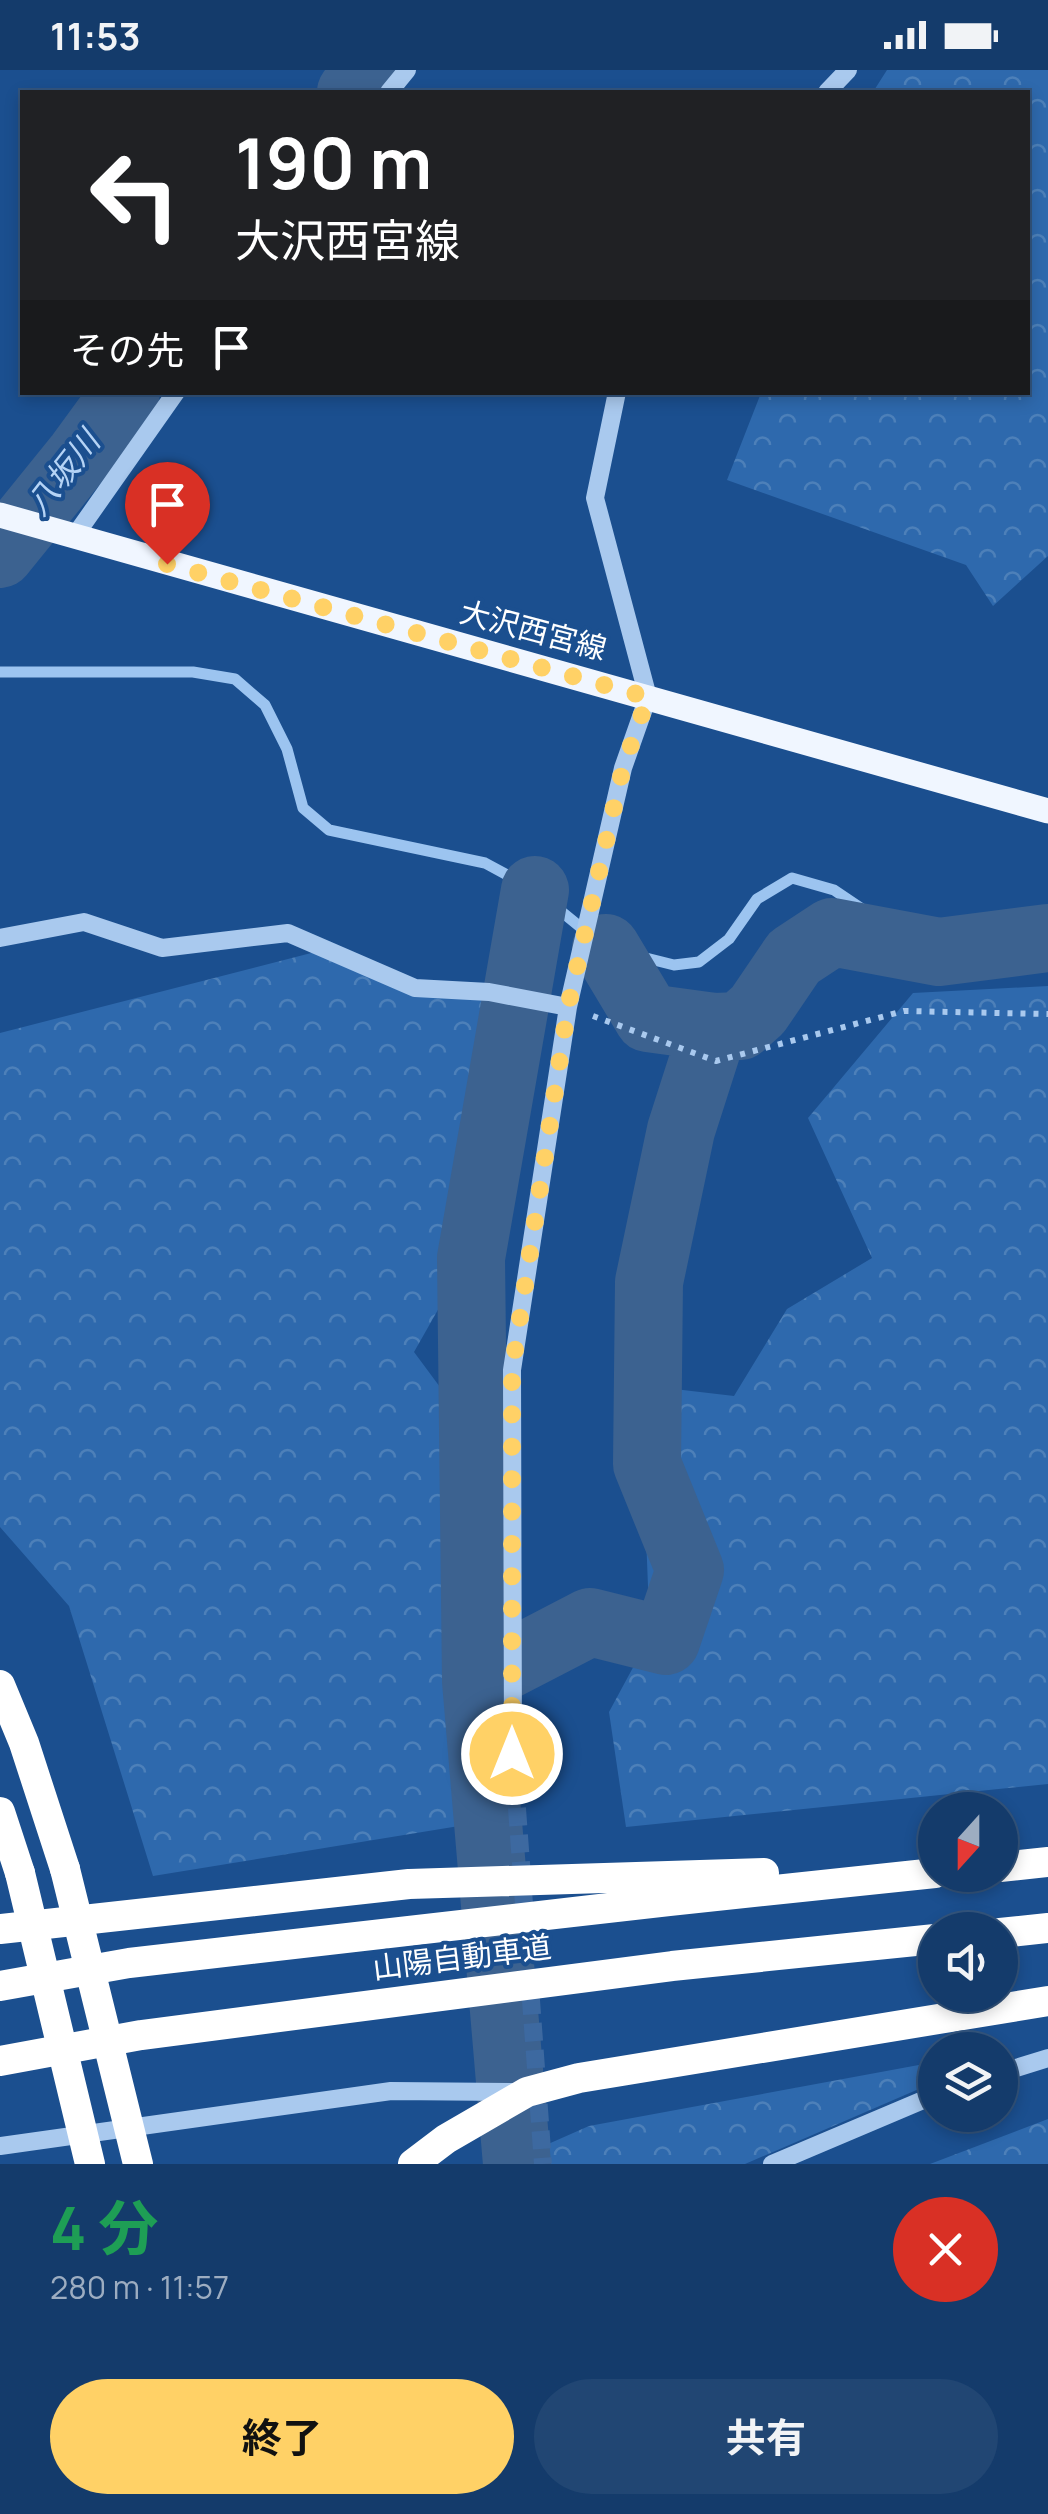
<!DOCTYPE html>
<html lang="ja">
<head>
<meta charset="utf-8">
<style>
  body { margin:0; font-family:Manrope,"Noto Sans JP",sans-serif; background:#214673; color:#f1f3f6; height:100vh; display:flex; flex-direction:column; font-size:38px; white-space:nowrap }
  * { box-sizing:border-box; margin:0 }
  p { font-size:32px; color:#9dadc1 }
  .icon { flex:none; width:55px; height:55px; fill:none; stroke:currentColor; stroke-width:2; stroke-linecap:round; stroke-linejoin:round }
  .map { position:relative; height:2094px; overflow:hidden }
  .sheet { display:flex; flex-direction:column; background:#143b6b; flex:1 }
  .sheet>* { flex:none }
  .top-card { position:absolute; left:20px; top:20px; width:1010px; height:305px; border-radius:0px; box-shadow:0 5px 15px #0003,0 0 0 2px #33557e; background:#202124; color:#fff; overflow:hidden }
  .needle { width:65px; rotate:201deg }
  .controls { position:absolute; left:918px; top:1722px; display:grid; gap:20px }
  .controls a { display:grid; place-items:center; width:100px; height:100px; border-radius:50%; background:#143b6b; box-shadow:0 5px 15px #0003,0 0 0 2px #33557e; font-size:50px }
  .pin { position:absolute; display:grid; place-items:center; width:85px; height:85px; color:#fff; margin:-102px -42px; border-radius:50% 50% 50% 0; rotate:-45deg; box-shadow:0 0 10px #0007 }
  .pin .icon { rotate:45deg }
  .me { position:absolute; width:110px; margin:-55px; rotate:0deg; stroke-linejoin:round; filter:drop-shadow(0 0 8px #0008) }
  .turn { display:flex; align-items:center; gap:35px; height:210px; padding:0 50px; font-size:45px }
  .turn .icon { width:130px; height:130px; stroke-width:2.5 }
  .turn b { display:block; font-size:70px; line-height:85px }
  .then { display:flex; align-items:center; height:95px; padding:0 50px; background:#0003; gap:20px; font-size:38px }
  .round { display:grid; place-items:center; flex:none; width:105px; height:105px; border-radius:52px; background:#214673 }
  .overview { display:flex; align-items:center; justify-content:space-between; height:170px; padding:0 50px }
  h1 { font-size:60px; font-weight:700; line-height:75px; color:#1e9e55 }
  .action { display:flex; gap:20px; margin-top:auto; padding:20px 50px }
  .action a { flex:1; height:115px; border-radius:60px; background:#ffd166; color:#111; font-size:40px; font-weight:700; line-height:115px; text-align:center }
  .action a+a { background:#214673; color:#f1f3f6 }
  .status { display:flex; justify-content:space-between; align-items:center; height:70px; padding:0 50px; background:#143b6b; direction:ltr }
  .status svg { height:28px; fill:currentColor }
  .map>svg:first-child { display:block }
  .forest { fill:url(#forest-crowns) }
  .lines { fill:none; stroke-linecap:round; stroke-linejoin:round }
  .stream { stroke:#9cc4f0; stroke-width:11 }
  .river { stroke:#3c6290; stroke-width:68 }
  .minor-tunnel { stroke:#3d69a0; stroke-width:18; stroke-dasharray:18 9; stroke-linecap:butt }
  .path { stroke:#a9c9ee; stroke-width:6; stroke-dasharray:5 8; stroke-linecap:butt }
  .minor { stroke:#a9c9ee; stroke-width:18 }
  .major { stroke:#f0f6ff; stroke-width:25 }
  .highway { stroke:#fff; stroke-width:30 }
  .highway-bridge { stroke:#fff; stroke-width:30 }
  .route { stroke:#ffd166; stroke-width:18; stroke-dasharray:0 32.4 }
  .labels { text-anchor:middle; stroke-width:8; stroke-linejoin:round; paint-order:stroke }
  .street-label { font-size:30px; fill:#fff; stroke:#1b4f8f }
  .water-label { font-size:32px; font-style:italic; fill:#b5d3f5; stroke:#1b4f8f }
</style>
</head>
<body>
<div class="status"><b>11:53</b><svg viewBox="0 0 49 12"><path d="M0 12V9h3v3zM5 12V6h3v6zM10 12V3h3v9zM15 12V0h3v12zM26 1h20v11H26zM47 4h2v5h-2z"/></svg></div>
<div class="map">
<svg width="1048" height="2094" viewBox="0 0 1048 2094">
  <defs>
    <pattern id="forest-crowns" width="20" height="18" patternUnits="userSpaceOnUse" patternTransform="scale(2.5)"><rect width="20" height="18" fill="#2e69ad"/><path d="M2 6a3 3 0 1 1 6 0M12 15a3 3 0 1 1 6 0" fill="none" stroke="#4d80b9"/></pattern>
  </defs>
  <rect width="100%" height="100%" fill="#1b4f8f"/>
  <path class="forest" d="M 887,0 L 1048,0 L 1048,486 L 993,536 L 966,495 L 727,410 L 761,323 L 1028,322 L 1028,22 L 873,22 Z
    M 319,881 L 493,932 L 452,1215 L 414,1282 L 457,1340 L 459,1756 L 153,1806 L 69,1536 L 0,1457 L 0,963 Z
    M 1048,916 L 1048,1714 L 626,1757 L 609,1642 L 650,1566 L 640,1315 L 734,1326 L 787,1239 L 872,1188 L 808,1048 L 913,923 Z
    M 935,1992 L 935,2012 L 745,2094 L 503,2094 L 589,2056 Z
    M 1048,2049 L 1048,2094 L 930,2094 Z"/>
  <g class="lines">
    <path class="stream" d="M 0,602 L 193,602 L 235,609 L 265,635 L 287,679 L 303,738 L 329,760 L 485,793 L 535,820 L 606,878 L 674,895 L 699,892 L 729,869 L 757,829 L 792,808 L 834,820 L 874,847 L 928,857 L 1048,847"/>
    <path class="river" d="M 351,22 L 368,0
      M 0,484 L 80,385 L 126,322
      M 714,957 L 740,956 L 758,940 L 794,887 L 832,862 L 939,882 L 1048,868
      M 476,1611 L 590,1552 L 666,1571 L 690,1500 L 647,1394 L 649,1212 L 681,1060 L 714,957 L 648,948 L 606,878
      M 517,2094 L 476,1611 L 471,1188 L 535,820"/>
    <path class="minor-tunnel" d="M 513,1684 L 543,2094"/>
    <path class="path" d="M 593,946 L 716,991 L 904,941 L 1048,944"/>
    <path class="minor" d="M 389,22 L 407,0
      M 827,22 L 848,0
      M 74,467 L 176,322
      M 0,868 L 84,852 L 162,878 L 288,863 L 415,918 L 489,922 L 568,937
      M 513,1684 L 512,1300 L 568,937 L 623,698 L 648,627 L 595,428 L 617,322
      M 1000,2003 L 1048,1988
      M 0,2076 L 391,2021 L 522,2022
      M 772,2094 L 935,2025"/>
    <path class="major" d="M 0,445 L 1048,741"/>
    <path class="highway" d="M 0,1615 L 24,1673 L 65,1799
      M 0,1742 L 20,1803
      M 1000,1797 L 1048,1792
      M 0,1859 L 409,1814 L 764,1803
      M 1000,1863 L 1048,1858
      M 0,1916 L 129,1893 L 669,1831 L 935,1803
      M 0,1991 L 141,1965 L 672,1896 L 935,1869
      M 413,2094 L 446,2069 L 527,2022 L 579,2008 L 1048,1931"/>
    <path class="highway-bridge" d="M 65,1799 L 138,2094
      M 20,1803 L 90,2094"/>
  </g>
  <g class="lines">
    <path class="route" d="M 167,494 L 648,627 L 623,698 L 568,937 L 512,1300 L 512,1684"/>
  </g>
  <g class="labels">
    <g class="street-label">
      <text transform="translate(533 561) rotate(15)" y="10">大沢西宮線</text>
      <text transform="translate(462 1888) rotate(-7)" y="10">山陽自動車道</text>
    </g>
    <g class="water-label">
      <text transform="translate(63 403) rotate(-52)" y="11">八坂川</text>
    </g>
  </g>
</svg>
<div class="controls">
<a><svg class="needle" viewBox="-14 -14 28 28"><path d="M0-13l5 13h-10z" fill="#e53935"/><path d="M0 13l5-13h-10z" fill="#9dadc1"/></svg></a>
<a><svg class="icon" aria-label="sound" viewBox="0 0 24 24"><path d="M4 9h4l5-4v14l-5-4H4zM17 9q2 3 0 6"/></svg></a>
<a><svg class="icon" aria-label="layers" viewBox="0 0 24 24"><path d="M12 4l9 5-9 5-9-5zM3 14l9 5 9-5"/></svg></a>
</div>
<div class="pin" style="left:167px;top:494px;background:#d93025"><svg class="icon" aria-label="arrive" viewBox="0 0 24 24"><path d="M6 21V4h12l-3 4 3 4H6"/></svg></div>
<svg class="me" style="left:512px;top:1684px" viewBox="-20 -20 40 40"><circle r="17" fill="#ffd166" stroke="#fff" stroke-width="3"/><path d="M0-11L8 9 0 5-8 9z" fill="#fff"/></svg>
<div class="top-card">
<div class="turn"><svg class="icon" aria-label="left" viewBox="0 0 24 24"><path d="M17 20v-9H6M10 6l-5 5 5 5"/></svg><div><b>190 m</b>大沢西宮線</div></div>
<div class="then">その先<svg class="icon" aria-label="arrive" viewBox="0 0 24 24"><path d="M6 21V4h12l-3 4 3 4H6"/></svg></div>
</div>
</div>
<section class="sheet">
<div class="overview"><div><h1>4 分</h1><p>280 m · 11:57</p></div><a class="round" style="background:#d93025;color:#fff"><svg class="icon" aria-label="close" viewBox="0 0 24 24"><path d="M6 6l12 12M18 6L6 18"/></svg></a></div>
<div class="action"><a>終了</a><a>共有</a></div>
</section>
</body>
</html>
